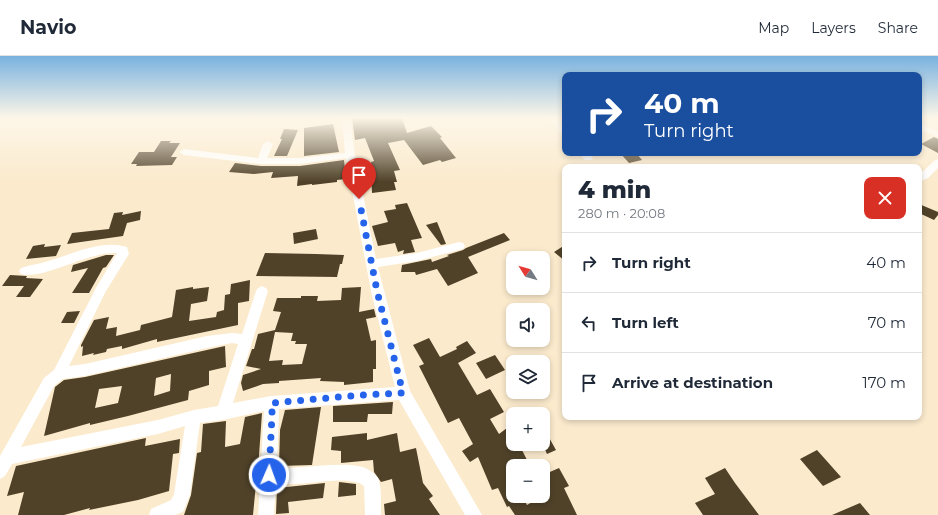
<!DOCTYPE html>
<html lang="en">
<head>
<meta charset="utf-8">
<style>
  body { margin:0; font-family:Montserrat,sans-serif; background:#f6f6f7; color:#1f2937; height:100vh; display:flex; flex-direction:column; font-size:15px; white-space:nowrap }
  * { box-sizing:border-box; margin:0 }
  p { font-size:13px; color:#747a83 }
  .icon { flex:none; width:22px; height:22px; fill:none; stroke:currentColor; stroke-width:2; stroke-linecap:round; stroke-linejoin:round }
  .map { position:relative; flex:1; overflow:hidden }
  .drawer { position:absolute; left:562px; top:108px; width:360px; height:256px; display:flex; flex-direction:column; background:#fff; border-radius:8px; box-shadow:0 2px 6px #0003 }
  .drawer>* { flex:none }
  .banner { position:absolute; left:562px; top:16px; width:360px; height:84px; border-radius:8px; box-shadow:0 2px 6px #0003; background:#1a4fa0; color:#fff; overflow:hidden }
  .needle { width:26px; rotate:307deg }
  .tools { position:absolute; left:506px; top:195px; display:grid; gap:8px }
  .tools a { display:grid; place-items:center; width:44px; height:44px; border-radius:8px; background:#fff; box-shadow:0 2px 6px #0003; font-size:20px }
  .pin { position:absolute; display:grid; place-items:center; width:34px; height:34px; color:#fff; margin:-41px -17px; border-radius:50% 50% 50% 0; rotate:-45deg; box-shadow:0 0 4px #0007 }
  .pin .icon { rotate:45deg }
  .me { position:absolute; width:44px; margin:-22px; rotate:2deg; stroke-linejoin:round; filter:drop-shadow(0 0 3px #0008) }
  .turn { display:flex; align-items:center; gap:14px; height:84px; padding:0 16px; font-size:18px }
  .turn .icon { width:52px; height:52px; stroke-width:2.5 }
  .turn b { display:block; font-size:28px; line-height:34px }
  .round { display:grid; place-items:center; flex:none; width:42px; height:42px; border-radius:8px; background:#f6f6f7 }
  .summary { display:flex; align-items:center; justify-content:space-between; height:68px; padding:0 16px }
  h1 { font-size:24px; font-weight:800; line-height:30px }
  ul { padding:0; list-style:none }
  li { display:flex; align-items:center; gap:12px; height:60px; padding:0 16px; border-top:1px solid #e0e1e3 }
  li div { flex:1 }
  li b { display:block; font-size:15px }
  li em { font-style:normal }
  header { display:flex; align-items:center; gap:24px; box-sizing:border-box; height:56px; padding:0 20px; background:#fff; border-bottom:1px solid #e0e1e3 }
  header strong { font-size:19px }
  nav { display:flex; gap:22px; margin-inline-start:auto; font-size:14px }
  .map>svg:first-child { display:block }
  .building { fill:#504229; fill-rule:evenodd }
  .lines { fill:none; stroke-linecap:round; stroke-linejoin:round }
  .minor { fill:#fff; fill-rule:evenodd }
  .route { stroke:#2563eb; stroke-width:7; stroke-dasharray:0 12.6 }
</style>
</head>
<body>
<header>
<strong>Navio</strong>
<nav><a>Map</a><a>Layers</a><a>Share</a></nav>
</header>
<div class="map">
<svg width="938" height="459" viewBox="0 0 938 459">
  <rect width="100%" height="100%" fill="#fbeacc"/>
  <path class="building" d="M 352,62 L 402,62 L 407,77 L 431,70 L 442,81 L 440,82 L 456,102 L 442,106 L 440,104 L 423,109 L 404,84 L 388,87 L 400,114 L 394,115 L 397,126 L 394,126 L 396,134 L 372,137 L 371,116 L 373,116 L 371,106 L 374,105 L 365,82 L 355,84 Z
    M 333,68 L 339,96 L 304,100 L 304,72 Z
    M 284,73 L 298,74 L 287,100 L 274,100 L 282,83 L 280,83 Z
    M 934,81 L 938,83 L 938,97 L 921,88 Z
    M 161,85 L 171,85 L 169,87 L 180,87 L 171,101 L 177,101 L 172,109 L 136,110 L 137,108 L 131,108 L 139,96 L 154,96 Z
    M 620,97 L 636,97 L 642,104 L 629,107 Z
    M 344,104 L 346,123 L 337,124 L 337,126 L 312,129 L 312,128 L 297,130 L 298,120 L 271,122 L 273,116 L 254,118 L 229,116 L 235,107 L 261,110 L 300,110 Z
    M 407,147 L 422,182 L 411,184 L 415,196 L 403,198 L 404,194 L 398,196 L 395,187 L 378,190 L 372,170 L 388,166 L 384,155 L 396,153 L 395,149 Z
    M 919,148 L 938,156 L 938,159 L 934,164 L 919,157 Z
    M 141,155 L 140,164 L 127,167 L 123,180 L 67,188 L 72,177 L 109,173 L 114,157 L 123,156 L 122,159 Z
    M 437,166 L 446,188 L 441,189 L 426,169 Z
    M 316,173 L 318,183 L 294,188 L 293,177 Z
    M 504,177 L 510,184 L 468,201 L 478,217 L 448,230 L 437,213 L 416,219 L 415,216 L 401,216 L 402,209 L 431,203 L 432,206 L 449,200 L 447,199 L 463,194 L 466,192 Z
    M 45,188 L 44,191 L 61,189 L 56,200 L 26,203 L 33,190 Z
    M 565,189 L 565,205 L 554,196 Z
    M 265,197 L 316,198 L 344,199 L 342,208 L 340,208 L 337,221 L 256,220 Z
    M 106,199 L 114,199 L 106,211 L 103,212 L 89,237 L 72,237 L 88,212 L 71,216 L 73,209 Z
    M 10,219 L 27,220 L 26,222 L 43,223 L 30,241 L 16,241 L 24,230 L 2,230 Z
    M 250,224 L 249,245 L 238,247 L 238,269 L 157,286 L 157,283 L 122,293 L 122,290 L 107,293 L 106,296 L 93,299 L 94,297 L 82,300 L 83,290 L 81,291 L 81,289 L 94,264 L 109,261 L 106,273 L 117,271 L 116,280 L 140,274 L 141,269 L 172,261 L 176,234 L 193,231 L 193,233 L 209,231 L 207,245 L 191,248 L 189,265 L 216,261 L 217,256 L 224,254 L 225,239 L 230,238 L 231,228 Z
    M 361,231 L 359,256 L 374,253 L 376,261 L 366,263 L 371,285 L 376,284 L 376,313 L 373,313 L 373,326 L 344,329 L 344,326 L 320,325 L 321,322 L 279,325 L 279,327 L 263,328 L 243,335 L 241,327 L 243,319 L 261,313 L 246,310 L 252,293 L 254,293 L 258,278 L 275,274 L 281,256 L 273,255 L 277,242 L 301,242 L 301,240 L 318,240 L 317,245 L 341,244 L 342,232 ZM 275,276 L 293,277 L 291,285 L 296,285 L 295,288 L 307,288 L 302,308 L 282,309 L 283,304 L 269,305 Z
    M 80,255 L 74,267 L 61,267 L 67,256 Z
    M 429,282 L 440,301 L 457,293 L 456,291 L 467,285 L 476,297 L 458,307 L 477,339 L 490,333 L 504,356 L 490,363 L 499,378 L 507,372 L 513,380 L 513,388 L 519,388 L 530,410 L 513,410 L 513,440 L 522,440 L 527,449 L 543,440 L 548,435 L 543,425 L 543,419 L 559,412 L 569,430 L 564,432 L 577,459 L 515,459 L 509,450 L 507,451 L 498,432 L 492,434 L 478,401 L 470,406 L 462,395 L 473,388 L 459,362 L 448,367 L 419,310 L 424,308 L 413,289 Z
    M 225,290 L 226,311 L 209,315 L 209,329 L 189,335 L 188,344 L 128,360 L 90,369 L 90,367 L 44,380 L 55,331 L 64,324 L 85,321 ZM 171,318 L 170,335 L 154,340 L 156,322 ZM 122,330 L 118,347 L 95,352 L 99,333 Z
    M 495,299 L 505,314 L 486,323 L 476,307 Z
    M 393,346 L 392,358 L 368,358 L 367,366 L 333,366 L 333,350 Z
    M 321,351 L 312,409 L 279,410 L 280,374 L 285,354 Z
    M 262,357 L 257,428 L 256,428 L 253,459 L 184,459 L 191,439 L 197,397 L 201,396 L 203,368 L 226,365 L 225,391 L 240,388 L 245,361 Z
    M 543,371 L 556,394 L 547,398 L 543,389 Z
    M 367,377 L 367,384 L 397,377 L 400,396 L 416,392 L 423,427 L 433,440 L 429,443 L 440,459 L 385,459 L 384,448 L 396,445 L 392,423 L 381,426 L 374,416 L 373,404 L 341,407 L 341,395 L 331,394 L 332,381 Z
    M 146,382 L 145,390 L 180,383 L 179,397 L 173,398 L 169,435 L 138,444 L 89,454 L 90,452 L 64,459 L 18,459 L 24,436 L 7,440 L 16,410 Z
    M 817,394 L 841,421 L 823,430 L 800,403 Z
    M 725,412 L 735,427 L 759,459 L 703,459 L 695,447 L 715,438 L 705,422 Z
    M 339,426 L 356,428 L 356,439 L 338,441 Z
    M 325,427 L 323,442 L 288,446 L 289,457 L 276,458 L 277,432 Z
    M 860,447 L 870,459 L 832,459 Z"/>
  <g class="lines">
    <path class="minor" d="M 342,62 L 350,62 L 355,99 L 376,203 L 417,197 L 459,186 L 463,187 L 465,190 L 463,193 L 417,205 L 378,211 L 410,335 L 482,459 L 465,459 L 399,344 L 279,353 L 277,412 C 303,413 339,405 363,411 C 368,413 376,418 378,422 C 382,430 381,450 381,459 L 365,459 L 364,430 C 351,419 312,428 295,428 C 289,428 282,427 276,427 L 274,459 L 258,459 L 264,355 L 223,364 L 200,367 L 190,439 L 183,456 L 175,459 L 149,459 L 151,453 L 171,444 L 174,438 L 185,370 L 158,378 L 12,408 L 5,420 L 0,423 L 0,400 L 44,322 L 54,314 L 97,230 L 117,197 C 89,195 41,225 21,218 L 19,215 L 21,212 C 30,209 39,208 48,205 C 73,198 101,183 127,191 L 129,198 L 106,235 L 69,310 L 85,308 L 207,280 L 232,277 L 242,278 L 256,235 L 258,232 L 262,230 L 266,232 L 268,235 L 233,347 L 271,340 L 395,331 L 371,235 L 346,102 L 300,108 L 261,108 L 184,99 L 179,96 L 184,93 L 258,102 L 263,88 L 268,85 L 273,88 L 267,102 L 300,102 L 345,97 ZM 232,287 L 238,288 L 218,350 L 194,354 L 158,364 L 21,391 L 54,330 L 63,323 L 85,320 L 207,292 Z
      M 548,62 L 557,62 L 565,71 L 565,79 L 562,78 Z
      M 919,67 L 938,75 L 938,81 L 919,73 Z
      M 579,97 L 589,97 L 593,102 L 591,104 L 585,104 Z
      M 938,103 L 938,112 L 928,122 L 919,126 L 919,119 L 935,104 Z"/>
  </g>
  <linearGradient id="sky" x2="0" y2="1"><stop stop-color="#79b2df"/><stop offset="0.49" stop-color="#fdf6e8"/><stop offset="1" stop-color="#fdf6e8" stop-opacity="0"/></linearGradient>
  <rect width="938" height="126" fill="url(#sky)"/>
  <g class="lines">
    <path class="route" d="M 269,419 L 272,359 L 272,347 L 361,339 L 403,337 L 377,235 L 359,143"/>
  </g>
</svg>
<div class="tools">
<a><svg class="needle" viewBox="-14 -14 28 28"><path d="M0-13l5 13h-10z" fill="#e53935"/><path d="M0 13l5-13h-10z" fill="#747a83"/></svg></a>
<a><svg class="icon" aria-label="sound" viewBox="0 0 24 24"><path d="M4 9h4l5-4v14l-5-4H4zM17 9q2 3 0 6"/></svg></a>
<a><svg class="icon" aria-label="layers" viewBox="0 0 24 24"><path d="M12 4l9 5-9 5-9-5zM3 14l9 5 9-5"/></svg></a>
<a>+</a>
<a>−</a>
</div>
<div class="pin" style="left:359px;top:143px;background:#d93025"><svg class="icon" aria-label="arrive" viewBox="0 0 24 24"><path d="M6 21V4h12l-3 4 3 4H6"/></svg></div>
<svg class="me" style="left:269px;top:419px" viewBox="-20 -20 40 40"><circle r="17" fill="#2563eb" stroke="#fff" stroke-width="3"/><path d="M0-11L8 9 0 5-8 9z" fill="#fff"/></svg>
<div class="banner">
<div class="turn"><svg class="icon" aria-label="right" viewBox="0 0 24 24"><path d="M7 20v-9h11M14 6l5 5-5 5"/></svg><div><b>40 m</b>Turn right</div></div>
</div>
<section class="drawer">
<div class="summary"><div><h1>4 min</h1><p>280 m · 20:08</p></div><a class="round" style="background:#d93025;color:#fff"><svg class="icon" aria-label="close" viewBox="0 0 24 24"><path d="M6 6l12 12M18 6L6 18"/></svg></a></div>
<ul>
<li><svg class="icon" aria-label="right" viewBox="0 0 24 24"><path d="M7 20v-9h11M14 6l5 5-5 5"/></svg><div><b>Turn right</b></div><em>40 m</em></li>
<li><svg class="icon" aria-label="left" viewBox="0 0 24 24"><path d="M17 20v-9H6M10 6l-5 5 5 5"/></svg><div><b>Turn left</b></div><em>70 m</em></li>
<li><svg class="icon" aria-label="arrive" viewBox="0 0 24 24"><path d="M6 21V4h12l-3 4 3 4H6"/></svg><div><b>Arrive at destination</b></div><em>170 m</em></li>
</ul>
</section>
</div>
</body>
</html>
